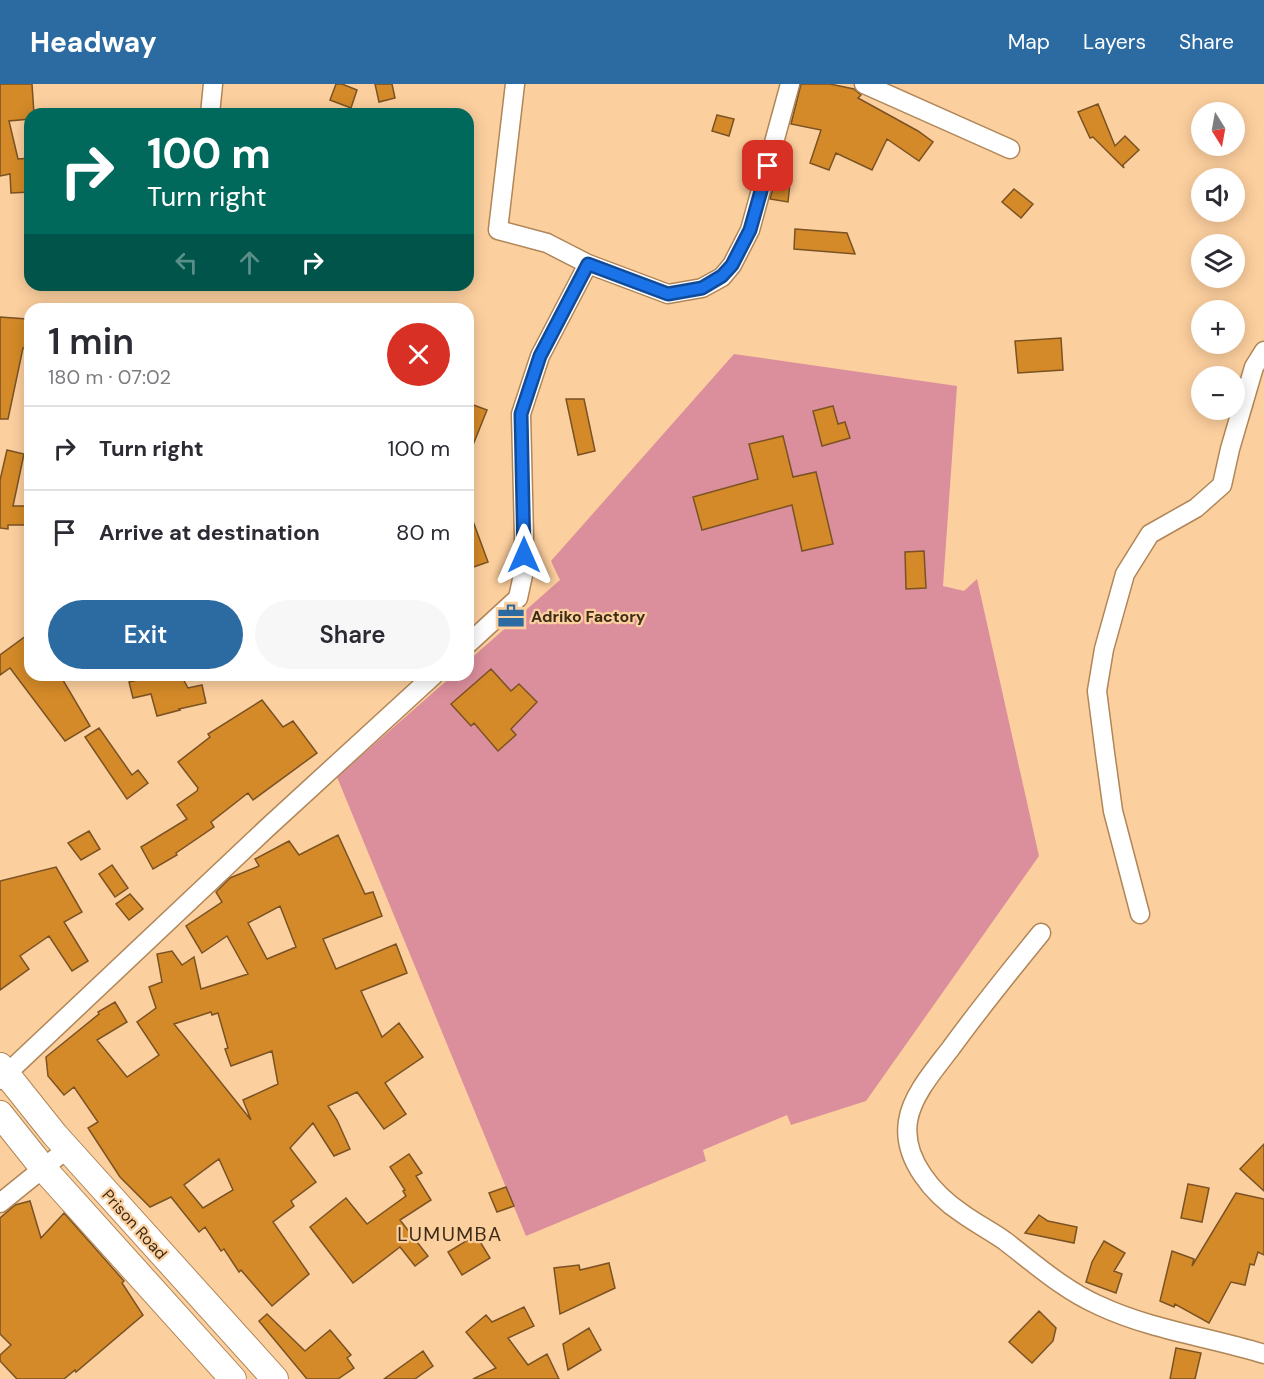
<!DOCTYPE html>
<html lang="en">
<head>
<meta charset="utf-8">
<style>
  body { margin:0; font-family:"DM Sans",sans-serif; background:#f7f7f7; color:#2b2b33; height:100vh; display:flex; flex-direction:column; font-size:22px; white-space:nowrap }
  * { box-sizing:border-box; margin:0 }
  p { font-size:20px; color:#7c7c81 }
  .icon { flex:none; width:33px; height:33px; fill:none; stroke:currentColor; stroke-width:2; stroke-linecap:round; stroke-linejoin:round }
  .map { position:relative; flex:1; overflow:hidden }
  .panel { position:absolute; left:24px; top:219px; width:450px; height:378px; display:flex; flex-direction:column; background:#fff; border-radius:18px; box-shadow:0 3px 15px #0003 }
  .panel>* { flex:none }
  .hud { position:absolute; left:24px; top:24px; width:450px; height:183px; border-radius:18px; box-shadow:0 3px 15px #0003; background:#00695c; color:#fff; overflow:hidden }
  .needle { width:39px; rotate:169deg }
  .tools { position:absolute; left:1191px; top:18px; display:grid; gap:12px }
  .tools a { display:grid; place-items:center; width:54px; height:54px; border-radius:50%; background:#fff; box-shadow:0 3px 15px #0003; font-size:30px }
  .pin { position:absolute; display:grid; place-items:center; width:51px; height:51px; color:#fff; margin:-26px; border-radius:12px; box-shadow:0 3px 9px #0006 }
  .me { position:absolute; width:66px; margin:-33px; rotate:0deg; stroke-linejoin:round; filter:drop-shadow(0 0 4px #0008) }
  .turn { display:flex; align-items:center; gap:21px; height:126px; padding:0 24px; font-size:27px }
  .turn .icon { width:78px; height:78px; stroke-width:2.5 }
  .turn b { display:block; font-size:42px; line-height:51px }
  .lanes { display:flex; align-items:center; height:57px; padding:0 24px; background:#0003; justify-content:center; gap:30px; direction:ltr }
  .lanes .off { opacity:.35 }
  .round { display:grid; place-items:center; flex:none; width:63px; height:63px; border-radius:32px; background:#f7f7f7 }
  .summary { display:flex; align-items:center; justify-content:space-between; height:102px; padding:0 24px }
  h1 { font-size:36px; font-weight:600; line-height:45px }
  .cta { display:flex; gap:12px; margin-top:auto; padding:12px 24px }
  .cta a { flex:1; height:69px; border-radius:36px; background:#2c6ba1; color:#fff; font-size:24px; font-weight:600; line-height:69px; text-align:center }
  .cta a+a { background:#f7f7f7; color:#2b2b33 }
  ul { padding:0; list-style:none }
  li { display:flex; align-items:center; gap:18px; height:84px; padding:0 24px; border-top:2px solid #e1e1e2 }
  li div { flex:1 }
  li b { display:block; font-size:22px }
  li em { font-style:normal }
  header { display:flex; align-items:center; gap:36px; box-sizing:border-box; height:84px; padding:0 30px; background:#2c6ba1; color:#fff }
  header strong { font-size:28px }
  nav { display:flex; gap:33px; margin-inline-start:auto; font-size:21px }
  .map>svg:first-child { display:block }
  .green { fill:#db8e9c }
  .building { fill:#d48a28; stroke:#7a5224; stroke-width:1.5; fill-rule:evenodd }
  .lines { fill:none; stroke-linecap:round; stroke-linejoin:round }
  .street-casing { stroke:#b08658; stroke-width:21 }
  .secondary-casing { stroke:#b08658; stroke-width:28 }
  .street { stroke:#fff; stroke-width:18 }
  .secondary { stroke:#fff; stroke-width:26 }
  .route-casing { stroke:#114b97; stroke-width:15 }
  .route { stroke:#1a73e8; stroke-width:10 }
  .labels { text-anchor:middle; stroke-width:4.5; stroke-linejoin:round; paint-order:stroke }
  .poi-label { font-size:16px; font-weight:bold; fill:#3d2c18; stroke:#fccf9e; text-anchor:start }
  .street-label { font-size:16px; fill:#3d2c18; stroke:#fccf9e }
  .quarter-label { font-size:20px; letter-spacing:1.5px; fill:#3d2c18; stroke:#fccf9e }
</style>
</head>
<body>
<header>
<strong>Headway</strong>
<nav><a>Map</a><a>Layers</a><a>Share</a></nav>
</header>
<div class="map">
<svg width="1264" height="1295" viewBox="0 0 1264 1295">
  <rect width="100%" height="100%" fill="#fccf9e"/>
  <path class="green" d="M 734,270 L 957,302 L 943,502 L 964,507 L 977,495 L 1039,772 L 866,1017 L 791,1041 L 787,1031 L 703,1066 L 706,1077 L 526,1152 L 337,693 L 453,591 L 468,591 L 468,577 L 560,496 L 551,477 Z"/>
  <path class="building" d="M 0,0 L 32,0 L 34,30 L 30,30 L 30,35 L 9,37 L 18,75 L 30,74 L 30,108 L 11,109 L 10,90 L 0,92 Z
    M 336,0 L 342,0 L 357,6 L 351,24 L 330,16 Z
    M 375,0 L 392,0 L 395,14 L 379,18 Z
    M 801,0 L 830,0 L 854,5 L 861,11 L 858,14 L 918,47 L 933,58 L 919,77 L 887,55 L 872,86 L 836,69 L 829,86 L 810,79 L 821,46 L 791,40 Z
    M 1098,20 L 1115,62 L 1125,52 L 1139,66 L 1123,81 L 1124,84 L 1093,53 L 1090,54 L 1078,28 Z
    M 717,31 L 734,35 L 729,52 L 712,47 Z
    M 775,97 L 790,99 L 788,118 L 770,115 Z
    M 1014,105 L 1033,120 L 1021,134 L 1002,118 Z
    M 795,145 L 847,149 L 855,170 L 794,165 Z
    M 0,233 L 27,235 L 25,264 L 23,264 L 8,335 L 0,335 Z
    M 1061,254 L 1063,286 L 1018,289 L 1015,257 Z
    M 566,315 L 584,315 L 595,367 L 578,371 Z
    M 468,319 L 487,326 L 469,371 L 468,371 Z
    M 833,322 L 838,340 L 845,338 L 850,354 L 822,362 L 813,327 Z
    M 783,352 L 793,393 L 816,388 L 833,460 L 802,467 L 792,421 L 702,446 L 693,413 L 758,395 L 749,360 Z
    M 7,366 L 24,370 L 13,422 L 25,422 L 25,441 L 8,441 L 8,445 L 0,444 L 0,396 Z
    M 468,429 L 470,429 L 488,478 L 468,485 Z
    M 924,467 L 926,504 L 906,505 L 905,468 Z
    M 30,549 L 30,591 L 60,591 L 90,642 L 65,657 L 10,584 L 0,591 L 0,571 Z
    M 491,585 L 511,607 L 519,600 L 537,618 L 511,645 L 516,651 L 498,667 L 474,639 L 471,642 L 451,620 Z
    M 159,591 L 181,591 L 188,604 L 202,601 L 206,619 L 179,625 L 180,626 L 157,632 L 151,610 L 133,614 L 129,598 Z
    M 262,616 L 283,643 L 293,637 L 317,669 L 253,716 L 248,709 L 211,738 L 214,743 L 176,769 L 177,771 L 153,785 L 141,763 L 187,735 L 177,721 L 197,707 L 198,704 L 178,678 L 210,653 L 208,650 Z
    M 99,644 L 132,691 L 138,686 L 148,699 L 127,715 L 85,653 Z
    M 89,747 L 100,765 L 81,776 L 68,759 Z
    M 338,751 L 365,810 L 373,808 L 382,832 L 323,855 L 336,885 L 396,860 L 407,889 L 361,907 L 382,953 L 399,939 L 423,973 L 385,999 L 406,1030 L 384,1045 L 357,1008 L 328,1022 L 337,1036 L 350,1065 L 334,1072 L 313,1039 L 290,1064 L 316,1098 L 291,1117 L 294,1122 L 273,1138 L 309,1190 L 272,1222 L 241,1186 L 239,1188 L 224,1165 L 221,1167 L 205,1143 L 199,1148 L 171,1113 L 150,1123 L 120,1093 L 88,1044 L 98,1038 L 74,1003 L 64,1011 L 48,992 L 46,973 L 99,930 L 98,928 L 115,918 L 127,938 L 97,956 L 127,993 L 159,971 L 137,938 L 156,924 L 149,903 L 162,898 L 157,870 L 172,867 L 182,881 L 194,873 L 201,905 L 248,890 L 227,852 L 202,869 L 186,842 L 222,818 L 216,808 L 230,794 L 259,782 L 255,775 L 289,757 L 299,771 ZM 280,822 L 296,863 L 267,875 L 248,839 ZM 211,928 L 212,931 L 218,929 L 228,964 L 225,965 L 231,982 L 272,967 L 278,1000 L 243,1016 L 251,1036 L 174,940 ZM 219,1075 L 233,1106 L 203,1124 L 184,1101 Z
    M 112,781 L 128,804 L 115,813 L 99,790 Z
    M 56,783 L 82,828 L 64,838 L 88,877 L 72,887 L 49,852 L 20,872 L 29,885 L 0,906 L 0,797 Z
    M 130,810 L 143,825 L 129,836 L 116,820 Z
    M 1264,1060 L 1264,1107 L 1240,1085 Z
    M 409,1070 L 422,1089 L 416,1092 L 431,1116 L 400,1136 L 428,1172 L 415,1182 L 400,1163 L 353,1199 L 310,1143 L 346,1114 L 367,1140 L 406,1112 L 403,1107 L 405,1106 L 390,1083 Z
    M 1188,1100 L 1209,1104 L 1202,1138 L 1181,1134 Z
    M 506,1103 L 514,1122 L 497,1128 L 489,1109 Z
    M 1236,1109 L 1264,1115 L 1264,1171 L 1258,1168 L 1254,1181 L 1250,1180 L 1245,1201 L 1231,1198 L 1209,1239 L 1175,1220 L 1174,1223 L 1160,1217 L 1172,1167 L 1194,1175 L 1192,1182 Z
    M 30,1117 L 41,1154 L 64,1129 L 124,1197 L 122,1199 L 143,1231 L 76,1288 L 75,1286 L 64,1295 L 17,1295 L 0,1277 L 0,1271 L 11,1261 L 0,1250 L 0,1134 L 15,1121 Z
    M 1039,1131 L 1048,1137 L 1077,1143 L 1074,1159 L 1025,1149 Z
    M 476,1151 L 490,1174 L 462,1191 L 448,1168 Z
    M 1104,1157 L 1125,1169 L 1114,1187 L 1122,1190 L 1116,1209 L 1086,1198 L 1092,1178 Z
    M 609,1179 L 615,1204 L 560,1230 L 554,1184 L 579,1181 L 580,1186 Z
    M 524,1223 L 534,1242 L 508,1254 L 528,1281 L 547,1270 L 559,1295 L 473,1295 L 496,1284 L 466,1248 L 486,1231 L 492,1238 Z
    M 1039,1227 L 1056,1244 L 1053,1257 L 1032,1279 L 1009,1258 Z
    M 267,1230 L 305,1267 L 330,1246 L 351,1271 L 347,1274 L 354,1284 L 338,1295 L 307,1295 L 259,1237 Z
    M 589,1244 L 601,1266 L 568,1286 L 563,1260 Z
    M 1176,1264 L 1201,1269 L 1195,1295 L 1170,1295 Z
    M 423,1267 L 433,1282 L 415,1295 L 384,1295 Z"/>
  <g class="lines">
    <defs>
      <path id="street" d="M 515,0 L 498,146 L 547,159 L 588,180 L 668,210 L 702,204 L 722,193 L 732,181 L 750,146 L 790,0
        M 864,0 L 1010,65
        M 210,30 L 213,0
        M 468,560 L 518,514 L 523,491 L 524,452 L 521,330 L 540,272 L 588,180
        M 1140,830 L 1113,727 L 1105,669 L 1097,607 L 1104,565 L 1125,490 L 1150,450 L 1196,424 L 1222,401 L 1230,365 L 1254,283 L 1264,267
        M 1041,849 C 1010,887 980,924 951,964 C 935,985 912,1011 908,1037 C 902,1075 934,1111 963,1130 C 977,1140 991,1147 1005,1157 C 1035,1180 1064,1206 1098,1221 C 1151,1246 1209,1253 1264,1270
        M 0,996 L 267,744 L 434,591
        M 0,1119 L 67,1065"/>
      <path id="secondary" d="M 0,982 L 55,1051 L 275,1295
        M 0,1030 L 43,1084 L 233,1295"/>
    </defs>
    <use href="#street" class="street-casing"/>
    <use href="#secondary" class="secondary-casing"/>
    <use href="#street" class="street"/>
    <use href="#secondary" class="secondary"/>
  </g>
  <g class="lines">
    <defs>
      <path id="route" d="M 524,471 L 521,330 L 540,272 L 588,180 L 668,210 L 702,204 L 722,192 L 732,181 L 750,146 L 768,82"/>
    </defs>
    <use href="#route" class="route-casing"/>
    <use href="#route" class="route"/>
  </g>
  <defs>
    <symbol id="office-bare" viewBox="-9 -9 18 18"><path d="M-6-3h4V-5.5h4V-3h4V5H-6ZM-1-4.5V-3h2v-1.5ZM-6 0V1H6V0Z" fill="#2c6ba1" stroke="#fccf9e" stroke-width="2.5" paint-order="stroke"/></symbol>
  </defs>
  <g fill-rule="evenodd">
    <use href="#office-bare" x="492" y="513" width="38" height="38"/>
  </g>
  <g class="labels">
    <g class="poi-label">
      <text x="531" y="538">Adriko Factory</text>
    </g>
    <g class="street-label">
      <text transform="translate(135 1140) rotate(48)" y="6">Prison Road</text>
    </g>
    <g class="quarter-label">
      <text x="450" y="1157">LUMUMBA</text>
    </g>
  </g>
</svg>
<div class="tools">
<a><svg class="needle" viewBox="-14 -14 28 28"><path d="M0-13l5 13h-10z" fill="#e53935"/><path d="M0 13l5-13h-10z" fill="#7c7c81"/></svg></a>
<a><svg class="icon" aria-label="sound" viewBox="0 0 24 24"><path d="M4 9h4l5-4v14l-5-4H4zM17 9q2 3 0 6"/></svg></a>
<a><svg class="icon" aria-label="layers" viewBox="0 0 24 24"><path d="M12 4l9 5-9 5-9-5zM3 14l9 5 9-5"/></svg></a>
<a>+</a>
<a>−</a>
</div>
<div class="pin" style="left:768px;top:82px;background:#d93025"><svg class="icon" aria-label="arrive" viewBox="0 0 24 24"><path d="M6 21V4h12l-3 4 3 4H6"/></svg></div>
<svg class="me" style="left:524px;top:471px" viewBox="-20 -20 40 40"><path d="M0-17L14 15 0 8-14 15z" fill="#1a73e8" stroke="#fff" stroke-width="4"/></svg>
<div class="hud">
<div class="turn"><svg class="icon" aria-label="right" viewBox="0 0 24 24"><path d="M7 20v-9h11M14 6l5 5-5 5"/></svg><div><b>100 m</b>Turn right</div></div>
<div class="lanes"><svg class="icon off" aria-label="left" viewBox="0 0 24 24"><path d="M17 20v-9H6M10 6l-5 5 5 5"/></svg><svg class="icon off" aria-label="ahead" viewBox="0 0 24 24"><path d="M12 20V5M6 11l6-6 6 6"/></svg><svg class="icon" aria-label="right" viewBox="0 0 24 24"><path d="M7 20v-9h11M14 6l5 5-5 5"/></svg></div>
</div>
<section class="panel">
<div class="summary"><div><h1>1 min</h1><p>180 m · 07:02</p></div><a class="round" style="background:#d93025;color:#fff"><svg class="icon" aria-label="close" viewBox="0 0 24 24"><path d="M6 6l12 12M18 6L6 18"/></svg></a></div>
<ul>
<li><svg class="icon" aria-label="right" viewBox="0 0 24 24"><path d="M7 20v-9h11M14 6l5 5-5 5"/></svg><div><b>Turn right</b></div><em>100 m</em></li>
<li><svg class="icon" aria-label="arrive" viewBox="0 0 24 24"><path d="M6 21V4h12l-3 4 3 4H6"/></svg><div><b>Arrive at destination</b></div><em>80 m</em></li>
</ul>
<div class="cta"><a>Exit</a><a>Share</a></div>
</section>
</div>
</body>
</html>
